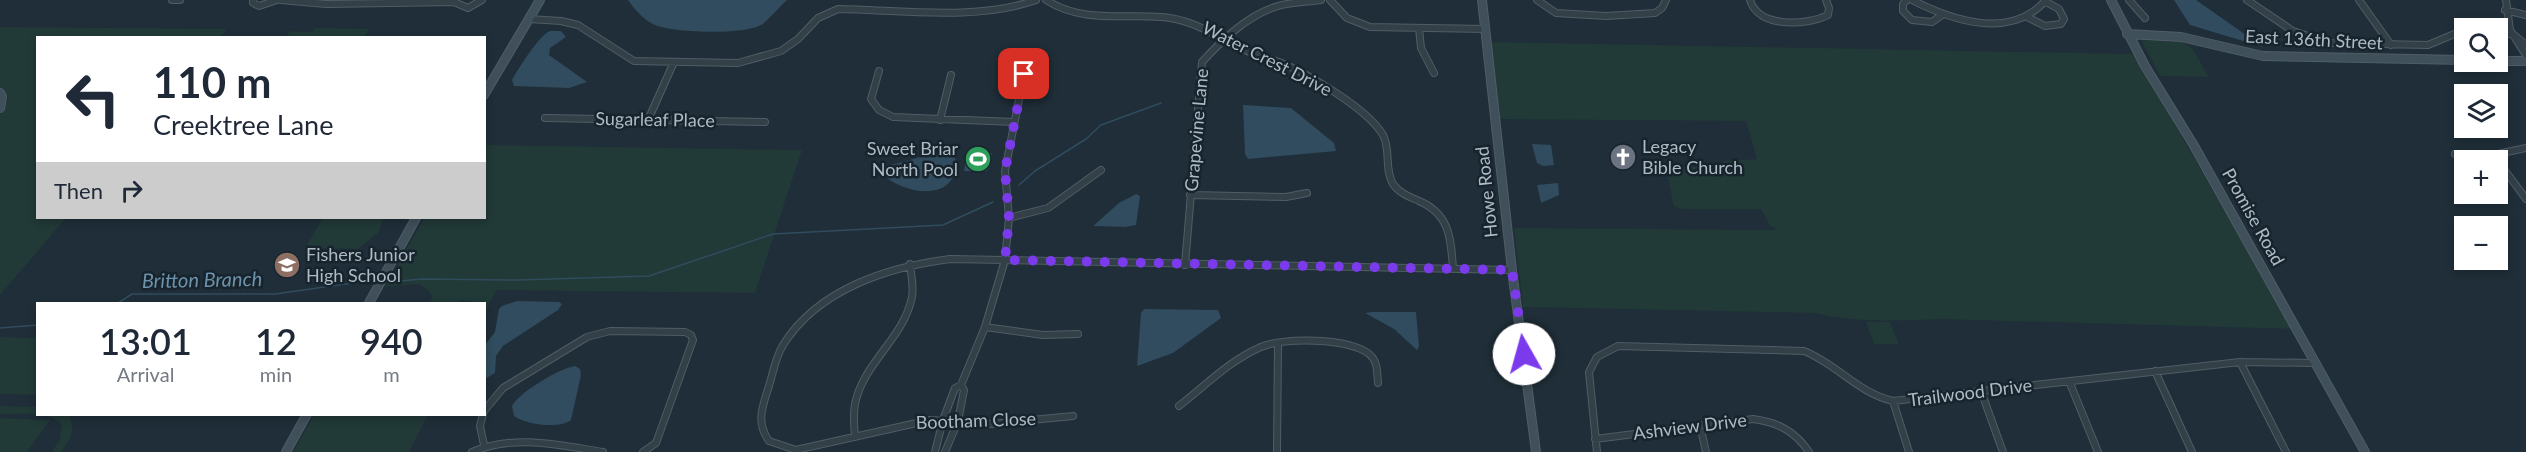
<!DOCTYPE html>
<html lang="en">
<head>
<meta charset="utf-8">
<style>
  body { margin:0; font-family:Lato,sans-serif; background:#f2f2f3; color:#1f2937; height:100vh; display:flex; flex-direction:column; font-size:22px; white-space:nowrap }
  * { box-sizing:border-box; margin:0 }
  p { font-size:20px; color:#747a83 }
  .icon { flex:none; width:33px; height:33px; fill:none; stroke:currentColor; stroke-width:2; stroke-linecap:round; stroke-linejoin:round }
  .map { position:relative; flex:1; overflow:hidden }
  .sheet { position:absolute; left:36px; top:302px; width:450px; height:114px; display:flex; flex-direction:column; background:#fff; border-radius:0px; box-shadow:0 3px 9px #0003 }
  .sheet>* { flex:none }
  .top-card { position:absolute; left:36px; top:36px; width:450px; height:183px; border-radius:0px; box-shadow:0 3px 9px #0003; background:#fff; color:#1f2937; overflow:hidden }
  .fabs { position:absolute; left:2454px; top:18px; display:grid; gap:12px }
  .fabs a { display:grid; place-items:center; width:54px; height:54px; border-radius:0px; background:#fff; box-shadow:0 3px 9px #0003; font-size:30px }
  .pin { position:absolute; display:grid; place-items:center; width:51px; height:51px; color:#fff; margin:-26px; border-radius:12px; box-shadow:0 3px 9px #0006 }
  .me { position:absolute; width:66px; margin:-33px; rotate:353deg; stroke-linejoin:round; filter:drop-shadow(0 0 4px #0008) }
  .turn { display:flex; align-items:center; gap:21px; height:126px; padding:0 18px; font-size:27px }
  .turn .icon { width:78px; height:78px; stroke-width:2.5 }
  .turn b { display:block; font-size:42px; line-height:51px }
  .then { display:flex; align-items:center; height:57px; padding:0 18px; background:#0003; gap:12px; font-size:22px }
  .eta { display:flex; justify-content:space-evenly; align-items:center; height:102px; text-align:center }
  .eta b { font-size:36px; font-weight:600; line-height:42px }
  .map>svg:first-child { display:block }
  .green { fill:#213937 }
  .water { fill:#304c5e }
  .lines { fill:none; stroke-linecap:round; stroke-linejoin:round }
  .stream { stroke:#304c5e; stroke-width:1.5 }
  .street-casing { stroke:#505d66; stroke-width:8 }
  .secondary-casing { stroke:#505d66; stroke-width:10 }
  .street { stroke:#334048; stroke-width:6 }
  .secondary { stroke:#40505b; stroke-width:8 }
  .route { stroke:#7c3aed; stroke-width:10; stroke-dasharray:0 18 }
  .labels { text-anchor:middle; stroke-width:5; stroke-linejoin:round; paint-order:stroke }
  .street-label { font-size:18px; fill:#adbbc5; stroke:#18242d }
  .poi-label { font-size:18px; fill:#adbbc5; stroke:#18242d; text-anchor:start }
  .water-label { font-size:20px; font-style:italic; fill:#6c93aa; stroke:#18242d }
</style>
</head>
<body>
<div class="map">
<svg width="2526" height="452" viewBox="0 0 2526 452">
  <rect width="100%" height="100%" fill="#1f2e38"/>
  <path class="green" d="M 0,27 L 227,29 L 220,38 L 38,38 L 38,218 L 66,218 L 0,295 L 0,114 L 5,107 L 8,97 L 0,88 Z
    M 315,28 L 369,29 L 364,37 L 286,37 L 290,31 L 312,32 Z
    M 2141,40 L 2182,42 L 2192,48 L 2209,77 L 2160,76 Z
    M 1491,42 L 2134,54 L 2293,329 L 1940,319 C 1899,321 1854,323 1815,313 L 1523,307 L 1514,228 L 1778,230 L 1770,226 L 1761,209 L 1683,209 L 1675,207 L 1673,203 L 1666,167 L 1720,167 L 1724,161 L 1757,159 L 1746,121 L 1499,119 Z
    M 485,145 L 802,150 L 755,293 L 496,290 L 485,314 L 484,303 L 460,300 L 457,303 L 430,303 L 432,297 L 429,291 L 418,284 L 385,287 L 424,218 L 484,218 Z
    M 323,218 L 384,218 L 378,233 L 358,249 L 309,248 L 307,245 Z
    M 1866,322 L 1890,322 L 1899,344 L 1874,344 Z
    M 0,337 L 37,338 L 37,395 L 0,394 Z
    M 0,406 L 37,407 L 38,414 L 89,414 L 88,416 L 70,416 C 75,431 71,439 61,452 L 51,452 L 60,440 L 62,426 C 53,409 17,415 0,414 Z
    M 314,414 L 428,414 L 409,452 L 293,452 Z
    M 0,418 L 50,420 L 27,452 L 0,452 Z"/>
  <path class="water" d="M 628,0 L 787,0 C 779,7 768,21 761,25 C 743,35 675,33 655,25 C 645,21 634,9 628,0 Z
    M 2174,0 L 2196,0 L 2263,47 L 2190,25 Z
    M 550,31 L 561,31 L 566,37 L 550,48 L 549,55 L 587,82 L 569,88 L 514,86 L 512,80 C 518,69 540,34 550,31 Z
    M 1243,105 L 1291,108 L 1334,143 L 1336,151 L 1248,159 L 1245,154 Z
    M 1532,144 L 1551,145 L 1554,165 L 1543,166 L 1537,163 Z
    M 942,153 L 949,153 L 955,156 C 962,204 904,196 881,173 L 881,166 C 904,164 919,155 942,153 Z
    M 967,153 L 992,153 L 987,171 L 964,171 Z
    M 1558,183 L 1559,195 L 1541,203 L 1537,185 Z
    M 1136,194 L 1140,196 L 1136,225 L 1125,227 L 1093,226 L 1119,203 Z
    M 517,301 L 559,302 L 562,304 L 558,310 L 503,346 L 496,356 L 495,373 L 485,379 L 485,345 L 495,332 L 499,309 L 502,306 Z
    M 1144,309 L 1218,310 L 1221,318 L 1173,353 L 1137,366 L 1141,313 Z
    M 1372,312 L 1416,312 L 1419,346 L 1417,350 L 1394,329 L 1365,313 Z
    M 575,366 L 580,369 L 581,375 L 571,420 C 560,429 526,425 514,416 L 512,406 C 518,393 560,368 575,366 Z"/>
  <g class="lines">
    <path class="stream" d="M 1019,185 L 1035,171 L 1086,139 L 1101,125 L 1161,103
      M 388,282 L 423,279 L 519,280 L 649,276 L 773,234 L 943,225 L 993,202
      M 118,303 L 132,294 L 275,294 L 360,282
      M 0,328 L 38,325"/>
    <defs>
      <path id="street" d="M 172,0 L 180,0
        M 253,0 L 253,3 L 259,6 L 277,0
        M 281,0 L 326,4 L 454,2 L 468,8 L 482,0
        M 1046,0 C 1082,23 1121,14 1161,17 C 1194,19 1216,37 1245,50 C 1256,55 1268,58 1279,62 C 1307,73 1368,109 1383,135 C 1391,149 1384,169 1393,184 C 1399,193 1410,197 1419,201 C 1450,214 1451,239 1453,269
        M 1330,0 L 1347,18 L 1370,27 L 1486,29
        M 1537,0 L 1556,13 L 1606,16 L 1655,13 L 1662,8 L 1666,0
        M 1750,0 C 1758,28 1806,26 1828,15 L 1829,8 L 1826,0
        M 1907,0 L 1903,4 L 1903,11 L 1912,20 L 1932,22 L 1942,15
        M 1912,0 C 1953,21 2011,40 2046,0
        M 2129,0 L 2145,18
        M 2247,0 L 2293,31 L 2330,43 L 2428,45 L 2464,30
        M 2359,0 L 2391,45
        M 2506,0 L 2510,30 L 2526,55
        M 2505,10 L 2526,15
        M 2027,17 L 2045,26 L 2061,24 L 2064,19 L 2059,9 L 2046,2
        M 529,19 L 561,21 L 578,25 L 634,61 L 738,63 L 781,51 L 798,39 L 818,18 L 838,9 C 901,10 977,21 1036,0
        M 1419,28 L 1421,48 L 1434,73
        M 2498,31 L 2514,35 L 2526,45
        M 879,71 L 871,99 L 879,110 L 893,117 L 1014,122
        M 545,118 L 765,122
        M 648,120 L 674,62
        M 940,120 L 951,75
        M 2455,154 L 2493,155 L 2526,148
        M 2498,161 L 2526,199
        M 1190,195 L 1286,197 L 1307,193
        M 1009,218 L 1048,208 L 1101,170
        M 1185,265 L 1202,62 C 1223,39 1248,15 1278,6 C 1292,2 1307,2 1321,0
        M 985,327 L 1043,335 L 1078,334
        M 2240,362 L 2286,452
        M 2155,371 L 2192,452
        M 2069,381 L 2098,452
        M 1981,391 L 2003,452
        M 1893,401 L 1909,452
        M 1179,406 C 1205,386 1230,360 1261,347 C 1283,337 1349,338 1369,354 C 1378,361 1377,372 1378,383
        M 484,411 L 503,388 L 587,337 L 610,331 L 685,332 L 691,335 L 693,340 L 656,443 L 643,452
        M 483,414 L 480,426 L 484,445
        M 1073,416 L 991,424 L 930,420 L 796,450 L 769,441 C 756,423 762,408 768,389 C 773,374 775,358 783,345 C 818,289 888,267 950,259 L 1512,270
        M 1700,425 L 1706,452
        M 855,437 C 854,426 853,415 855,404 C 863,363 904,338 912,297 C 914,286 911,275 910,264
        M 1595,439 L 1753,419 C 1777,422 1795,431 1809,452
        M 472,452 C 515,434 559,445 603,452
        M 935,452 L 943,420 L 955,388 L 961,385 L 985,327 L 1005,260 L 1009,218 L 1005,171 L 1024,74
        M 945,452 L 958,421 L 964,390 L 961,385
        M 1277,452 L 1278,343
        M 1597,452 L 1589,372 L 1597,357 L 1618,346 L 1804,351 C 1837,364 1858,393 1893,401 L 2240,362 L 2316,363"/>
      <path id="secondary" d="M 1482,0 L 1512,270 L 1536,452
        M 2111,0 L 2145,66 L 2193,144 L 2365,452
        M 2127,34 L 2181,37 L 2263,56 L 2464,60
        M 2498,61 L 2526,61
        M 0,93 L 2,97 L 0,108
        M 484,95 L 540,0
        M 369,303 L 416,218
        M 286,452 L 307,414"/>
    </defs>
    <use href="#street" class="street-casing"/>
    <use href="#secondary" class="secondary-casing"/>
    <use href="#street" class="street"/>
    <use href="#secondary" class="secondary"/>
  </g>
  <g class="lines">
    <path class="route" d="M 1024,74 L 1005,171 L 1009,218 L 1005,260 L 1512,270 L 1524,354"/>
  </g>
  <defs>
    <symbol id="church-disc" viewBox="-11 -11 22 22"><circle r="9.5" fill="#6b7280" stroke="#18242d"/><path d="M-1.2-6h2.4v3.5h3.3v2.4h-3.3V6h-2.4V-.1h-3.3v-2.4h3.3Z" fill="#fff"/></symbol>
    <symbol id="stadium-disc" viewBox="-11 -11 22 22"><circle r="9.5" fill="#2e9e5b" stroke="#18242d"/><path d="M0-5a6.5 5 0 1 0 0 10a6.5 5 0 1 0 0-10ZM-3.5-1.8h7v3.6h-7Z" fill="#fff"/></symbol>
    <symbol id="school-disc" viewBox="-11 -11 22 22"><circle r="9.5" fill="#8d6e63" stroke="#18242d"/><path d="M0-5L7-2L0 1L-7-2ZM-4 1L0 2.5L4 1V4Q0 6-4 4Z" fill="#fff"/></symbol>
  </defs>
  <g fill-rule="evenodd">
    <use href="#church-disc" x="1608" y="142" width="30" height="30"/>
    <use href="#stadium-disc" x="963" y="144" width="30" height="30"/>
    <use href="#school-disc" x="272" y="250" width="30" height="30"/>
  </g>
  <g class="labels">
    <g class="street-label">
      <text transform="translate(2314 40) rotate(3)" y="6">East 136th Street</text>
      <text transform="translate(1267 59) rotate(27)" y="6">Water Crest Drive</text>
      <text transform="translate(655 120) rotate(1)" y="6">Sugarleaf Place</text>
      <text transform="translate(1197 130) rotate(-85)" y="6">Grapevine Lane</text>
      <text transform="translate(1487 192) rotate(-96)" y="6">Howe Road</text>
      <text transform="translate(2253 217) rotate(61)" y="6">Promise Road</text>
      <text transform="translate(1970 393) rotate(-7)" y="6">Trailwood Drive</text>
      <text transform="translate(976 421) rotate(-2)" y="6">Bootham Close</text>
      <text transform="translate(1690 427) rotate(-7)" y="6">Ashview Drive</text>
    </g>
    <g class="poi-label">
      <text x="1642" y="153">Legacy<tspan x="1642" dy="21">Bible Church</tspan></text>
      <text x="958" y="155" text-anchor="end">Sweet Briar<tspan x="958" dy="21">North Pool</tspan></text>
      <text x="306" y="261">Fishers Junior<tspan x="306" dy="21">High School</tspan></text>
    </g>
    <g class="water-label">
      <text transform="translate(202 280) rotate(-1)" y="7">Britton Branch</text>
    </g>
  </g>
</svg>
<div class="fabs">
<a><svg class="icon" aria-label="search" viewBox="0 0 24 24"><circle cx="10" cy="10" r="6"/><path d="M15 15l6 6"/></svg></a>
<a><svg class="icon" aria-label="layers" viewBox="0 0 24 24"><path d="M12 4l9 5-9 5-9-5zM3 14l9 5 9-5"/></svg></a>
<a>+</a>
<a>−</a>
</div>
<div class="pin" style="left:1024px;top:74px;background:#d93025"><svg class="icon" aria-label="arrive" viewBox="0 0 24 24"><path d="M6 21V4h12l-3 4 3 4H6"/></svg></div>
<svg class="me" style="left:1524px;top:354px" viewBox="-20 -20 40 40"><circle r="19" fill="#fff"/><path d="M0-13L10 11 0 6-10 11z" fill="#7c3aed"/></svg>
<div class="top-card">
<div class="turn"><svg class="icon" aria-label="left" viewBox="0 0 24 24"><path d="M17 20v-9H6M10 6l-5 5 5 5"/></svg><div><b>110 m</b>Creektree Lane</div></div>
<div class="then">Then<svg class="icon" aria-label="right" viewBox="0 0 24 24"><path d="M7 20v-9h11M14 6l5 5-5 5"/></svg></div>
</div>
<section class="sheet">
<div class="eta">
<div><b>13:01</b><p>Arrival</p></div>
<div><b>12</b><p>min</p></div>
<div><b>940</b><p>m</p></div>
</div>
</section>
</div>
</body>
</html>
